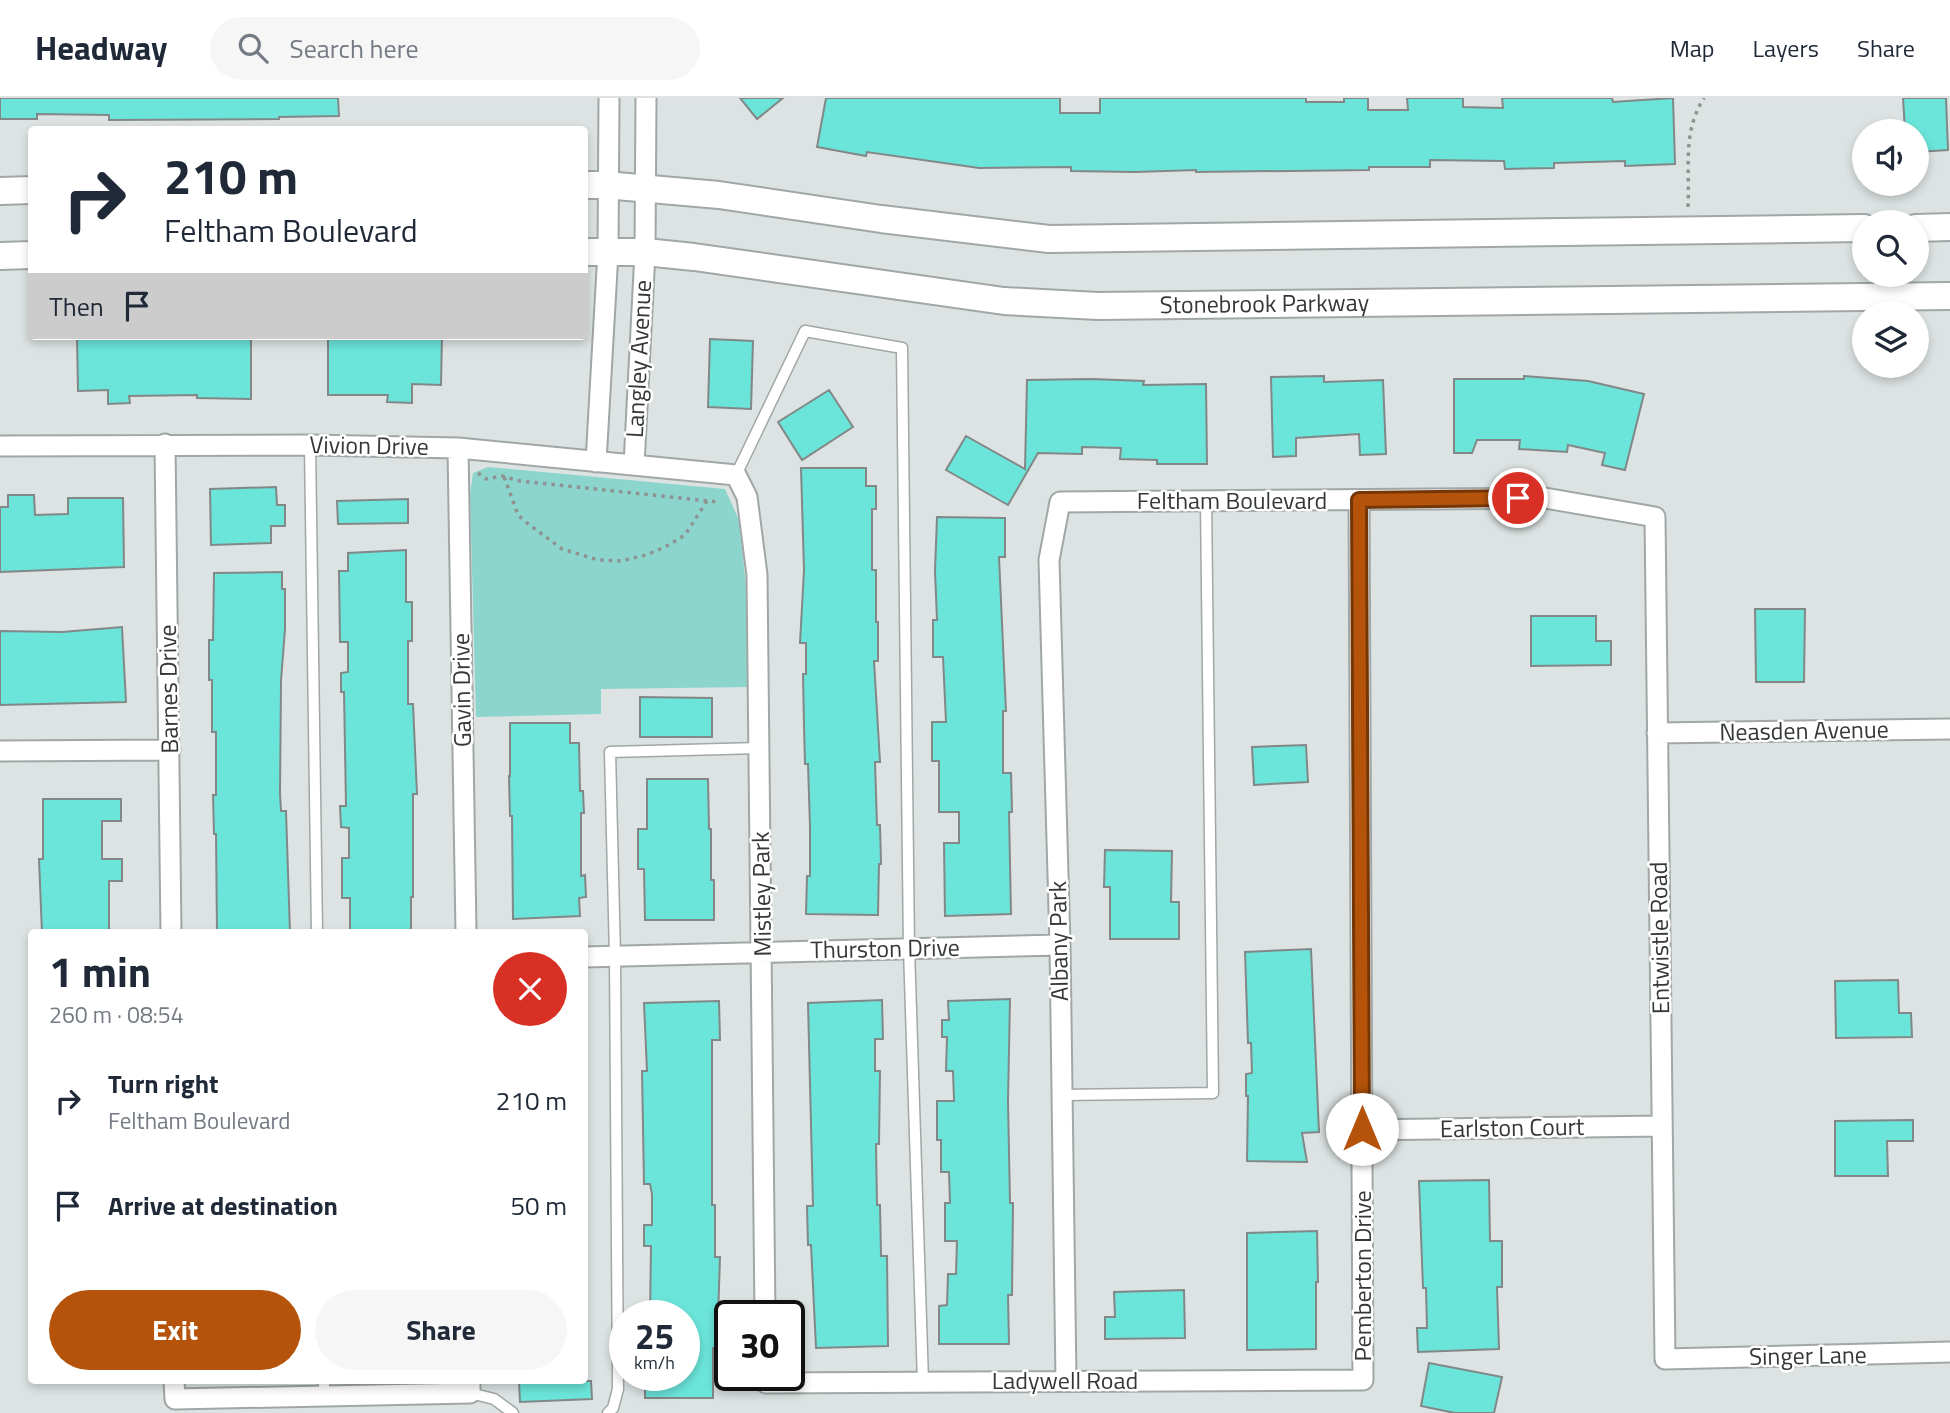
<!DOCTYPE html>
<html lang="en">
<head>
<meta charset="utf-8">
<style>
  body { margin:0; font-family:"Titillium Web",sans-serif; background:#f6f6f7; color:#1f2937; height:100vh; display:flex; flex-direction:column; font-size:26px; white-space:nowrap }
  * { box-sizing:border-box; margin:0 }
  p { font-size:23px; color:#747a83 }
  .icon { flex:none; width:38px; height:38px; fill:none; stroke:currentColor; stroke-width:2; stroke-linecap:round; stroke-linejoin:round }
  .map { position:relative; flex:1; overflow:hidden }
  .side { position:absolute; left:28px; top:831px; width:560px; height:455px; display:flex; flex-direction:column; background:#fff; border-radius:7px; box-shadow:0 4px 10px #0003 }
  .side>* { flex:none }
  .hud { position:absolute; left:28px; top:28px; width:560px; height:214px; border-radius:7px; box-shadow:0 4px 10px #0003; background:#fff; color:#1f2937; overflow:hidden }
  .buttons { position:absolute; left:1852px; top:21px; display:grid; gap:14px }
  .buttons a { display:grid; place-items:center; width:77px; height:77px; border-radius:50%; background:#fff; box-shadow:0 4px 10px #0003; font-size:35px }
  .speed { position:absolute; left:609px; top:1202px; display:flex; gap:14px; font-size:35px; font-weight:700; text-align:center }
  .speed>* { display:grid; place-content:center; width:91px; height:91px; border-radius:50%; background:#fff; box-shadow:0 4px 10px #0003; line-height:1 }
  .speed small { font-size:18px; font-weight:400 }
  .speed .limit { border:4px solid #111; border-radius:10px; background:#fff; color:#111 }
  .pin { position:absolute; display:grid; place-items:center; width:60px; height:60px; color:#fff; margin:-30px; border:4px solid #fff; border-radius:50%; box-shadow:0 2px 7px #0007 }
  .me { position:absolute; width:77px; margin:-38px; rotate:0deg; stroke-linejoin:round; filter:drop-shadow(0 0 5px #0008) }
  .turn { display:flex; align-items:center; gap:24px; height:147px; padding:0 21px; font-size:32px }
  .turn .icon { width:91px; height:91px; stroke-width:2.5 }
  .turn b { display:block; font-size:49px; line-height:60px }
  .then { display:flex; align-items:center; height:66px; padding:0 21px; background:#0003; gap:14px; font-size:26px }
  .round { display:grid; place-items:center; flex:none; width:74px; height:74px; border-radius:37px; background:#f6f6f7 }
  .head { display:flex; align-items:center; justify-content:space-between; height:119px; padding:0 21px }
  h1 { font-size:42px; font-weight:700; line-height:52px }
  .cta { display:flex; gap:14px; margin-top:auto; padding:14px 21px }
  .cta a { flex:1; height:80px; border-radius:42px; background:#b45309; color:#fff; font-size:28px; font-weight:700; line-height:80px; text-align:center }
  .cta a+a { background:#f6f6f7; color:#1f2937 }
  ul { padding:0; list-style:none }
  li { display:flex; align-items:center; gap:21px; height:105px; padding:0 21px }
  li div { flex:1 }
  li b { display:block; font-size:26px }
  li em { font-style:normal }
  header { display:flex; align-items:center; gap:42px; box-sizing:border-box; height:98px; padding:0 35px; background:#fff; border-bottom:2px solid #e0e1e3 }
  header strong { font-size:33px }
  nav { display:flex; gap:38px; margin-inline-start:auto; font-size:24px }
  .search { width:490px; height:63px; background:#f6f6f7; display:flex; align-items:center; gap:18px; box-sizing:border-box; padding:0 24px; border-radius:38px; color:#747a83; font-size:26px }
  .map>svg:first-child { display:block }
  .green { fill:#8cd5cd }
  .building { fill:#6be5da; stroke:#818887; stroke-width:2 }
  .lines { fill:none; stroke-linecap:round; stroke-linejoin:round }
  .lane-casing { stroke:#a0a7a6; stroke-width:13 }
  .street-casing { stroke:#a0a7a6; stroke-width:23 }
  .secondary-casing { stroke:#a0a7a6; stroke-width:30 }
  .path { stroke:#8e9392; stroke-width:3.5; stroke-dasharray:3.5 5; stroke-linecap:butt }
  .lane { stroke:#fff; stroke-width:10 }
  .street { stroke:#fff; stroke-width:19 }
  .secondary { stroke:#fff; stroke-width:26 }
  .route-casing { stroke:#753606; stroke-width:18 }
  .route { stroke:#b45309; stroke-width:12 }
  .labels { text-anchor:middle; stroke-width:5; stroke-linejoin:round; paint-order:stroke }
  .street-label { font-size:24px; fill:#363838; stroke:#fff }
</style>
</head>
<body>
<header>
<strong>Headway</strong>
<div class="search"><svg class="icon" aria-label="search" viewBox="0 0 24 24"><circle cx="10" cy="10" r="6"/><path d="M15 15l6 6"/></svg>Search here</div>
<nav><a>Map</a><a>Layers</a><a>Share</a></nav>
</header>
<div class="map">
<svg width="1950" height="1315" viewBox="0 0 1950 1315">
  <rect width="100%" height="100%" fill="#dce3e2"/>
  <path class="green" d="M 488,369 L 725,391 L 739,422 L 746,488 L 749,589 L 601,591 L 601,616 L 476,619 L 470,396 L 473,375 Z"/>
  <path class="building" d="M 0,0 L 338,0 L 339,18 L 279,19 L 279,21 L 109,22 L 109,17 L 37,16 L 37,21 L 0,21 Z
    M 740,0 L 783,0 L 757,21 Z
    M 826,0 L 1060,0 L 1060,15 L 1100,15 L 1100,0 L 1306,0 L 1306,4 L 1344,4 L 1344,0 L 1368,0 L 1368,12 L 1408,12 L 1407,0 L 1463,0 L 1463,9 L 1503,10 L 1502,0 L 1612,0 L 1613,4 L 1673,0 L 1675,66 L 1625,68 L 1625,63 L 1554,65 L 1554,70 L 1505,71 L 1504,63 L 1430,62 L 1430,69 L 1369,69 L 1369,72 L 1196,74 L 1196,72 L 1135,74 L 1071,73 L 1071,69 L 979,70 L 867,54 L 866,58 L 817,49 Z
    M 1903,0 L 1946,0 L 1948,52 L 1916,54 L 1916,33 L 1905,33 Z
    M 77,238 L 251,238 L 251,301 L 197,300 L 197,297 L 129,298 L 130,305 L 108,306 L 108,292 L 78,293 Z
    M 328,238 L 442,238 L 441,287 L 412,286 L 412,305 L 387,304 L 388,297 L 328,297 Z
    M 710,241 L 753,243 L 751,311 L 708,309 Z
    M 1324,278 L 1324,284 L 1383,282 L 1386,356 L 1360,357 L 1359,336 L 1296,340 L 1296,358 L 1273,359 L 1271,279 Z
    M 1524,278 L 1588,283 L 1644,296 L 1625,372 L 1602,367 L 1605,355 L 1568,347 L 1567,354 L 1519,351 L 1520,342 L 1477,342 L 1472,355 L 1454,355 L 1454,281 L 1524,281 Z
    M 1091,281 L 1144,283 L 1143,287 L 1206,286 L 1207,366 L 1157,366 L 1157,362 L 1120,361 L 1121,350 L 1082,349 L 1082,356 L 1038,355 L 1008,407 L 946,372 L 966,338 L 1025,371 L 1027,282 Z
    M 829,292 L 853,329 L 802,362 L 778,324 Z
    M 801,370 L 866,370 L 866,388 L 876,388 L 876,411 L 872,411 L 872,472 L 876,472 L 876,524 L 878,524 L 878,563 L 874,563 L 880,664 L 875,664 L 877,727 L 880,727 L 881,766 L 879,766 L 878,817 L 806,816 L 807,778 L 810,778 L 810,729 L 808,666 L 805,666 L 804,627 L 803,576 L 806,576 L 806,545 L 800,545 L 804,472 Z
    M 276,389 L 277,407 L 285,407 L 285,428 L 271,428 L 271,445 L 211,447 L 210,391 Z
    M 8,397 L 34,397 L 35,417 L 68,416 L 68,400 L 123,400 L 124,469 L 0,474 L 0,409 L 8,409 Z
    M 408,401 L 408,425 L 338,426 L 337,403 Z
    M 937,419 L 1005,420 L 1005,459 L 999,459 L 1006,613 L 1003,613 L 1003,675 L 1011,675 L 1012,714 L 1009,714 L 1011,816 L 945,818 L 944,745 L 959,745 L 959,714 L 939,714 L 939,663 L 932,663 L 932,624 L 946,624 L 943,559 L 933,559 L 933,522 L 937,522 L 935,473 Z
    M 406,452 L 406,504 L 412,504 L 412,543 L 408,543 L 408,606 L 413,606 L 417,696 L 413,696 L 413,799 L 411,799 L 411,835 L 350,835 L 350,800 L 342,800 L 342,760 L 349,760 L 349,730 L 341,729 L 340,708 L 346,708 L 344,594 L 341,594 L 341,575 L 348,574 L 348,544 L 340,544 L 339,473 L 348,473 L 348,455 Z
    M 282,474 L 282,491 L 285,491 L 285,531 L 281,583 L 280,695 L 281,713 L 286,713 L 290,835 L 217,835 L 216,736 L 214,736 L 213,697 L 216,697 L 216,634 L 212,634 L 212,582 L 209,582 L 209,542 L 213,542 L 214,475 Z
    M 1755,511 L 1805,511 L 1804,584 L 1756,584 Z
    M 1531,518 L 1596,518 L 1596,543 L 1611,543 L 1611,567 L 1531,568 Z
    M 122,529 L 126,604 L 0,607 L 0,533 L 62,534 Z
    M 640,599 L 712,600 L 712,639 L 640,639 Z
    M 510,625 L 570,625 L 570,645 L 579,645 L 580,693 L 583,693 L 584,715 L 581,715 L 581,778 L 585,777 L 586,799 L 579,800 L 580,818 L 513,821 L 512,718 L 510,718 L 509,678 L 510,678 Z
    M 1306,647 L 1308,684 L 1254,687 L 1252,649 Z
    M 647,681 L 708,681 L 709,731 L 711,731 L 711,782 L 714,782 L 714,822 L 645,822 L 644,771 L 638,771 L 638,731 L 647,731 Z
    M 43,701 L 121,701 L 121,723 L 102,723 L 102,761 L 122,761 L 122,783 L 109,783 L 109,835 L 42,835 L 39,761 L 43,761 Z
    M 1105,752 L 1172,753 L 1171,804 L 1179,804 L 1179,841 L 1110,841 L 1110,789 L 1104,789 Z
    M 1311,851 L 1319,1034 L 1302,1035 L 1307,1064 L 1247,1063 L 1248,998 L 1246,998 L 1246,976 L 1252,975 L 1251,945 L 1248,945 L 1245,854 Z
    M 1898,882 L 1899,915 L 1911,915 L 1912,939 L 1836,940 L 1835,883 Z
    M 1010,901 L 1008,1003 L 1010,1105 L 1013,1105 L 1012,1197 L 1008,1197 L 1009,1246 L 939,1246 L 939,1208 L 947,1207 L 948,1176 L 956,1176 L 957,1143 L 945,1143 L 945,1105 L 950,1105 L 949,1074 L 941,1074 L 941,1042 L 937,1042 L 937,1003 L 954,1003 L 953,973 L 946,973 L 947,939 L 942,939 L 942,922 L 949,922 L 948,903 Z
    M 882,902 L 883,941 L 875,941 L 875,973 L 880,973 L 879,1046 L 876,1046 L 877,1107 L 880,1107 L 881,1158 L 887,1158 L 888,1248 L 816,1250 L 811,1147 L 808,1147 L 807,1108 L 813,1108 L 808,905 Z
    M 719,903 L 720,942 L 712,942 L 712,1107 L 715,1107 L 715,1159 L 720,1159 L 717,1250 L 713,1250 L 713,1300 L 645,1300 L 645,1278 L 684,1278 L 684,1218 L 650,1218 L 651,1148 L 644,1148 L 644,1127 L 652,1127 L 652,1096 L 650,1086 L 644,1086 L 642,973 L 647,973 L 644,905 Z
    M 1913,1022 L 1913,1043 L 1887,1043 L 1888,1078 L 1835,1078 L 1835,1023 Z
    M 1489,1082 L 1490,1143 L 1502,1143 L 1502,1189 L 1497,1189 L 1499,1251 L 1418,1254 L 1417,1230 L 1427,1230 L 1426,1190 L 1423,1190 L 1419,1083 Z
    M 1317,1133 L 1318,1184 L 1316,1184 L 1316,1251 L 1247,1252 L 1247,1135 Z
    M 1184,1192 L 1185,1240 L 1105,1241 L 1105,1219 L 1115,1219 L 1114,1194 Z
    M 1429,1265 L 1502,1279 L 1494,1315 L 1455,1315 L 1421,1308 Z
    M 519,1283 L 591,1283 L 592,1301 L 520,1304 Z"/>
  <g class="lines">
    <defs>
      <path id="lane" d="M 310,347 L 317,835
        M 736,377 L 805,233 L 902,250 L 909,851 L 923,1284
        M 1062,997 L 1213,995 L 1206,403
        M 324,1283 L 324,1298
        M 470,1295 L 494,1301 L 513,1315
        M 608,1315 L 613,1310 L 618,1291 L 615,858 L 610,654 L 760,650"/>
      <path id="street" d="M 165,346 L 171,835
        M 0,348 L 310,347 L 458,350 L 736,377 L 747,399 L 757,477 L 765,1218
        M 458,350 L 466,835
        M 596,364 L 608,154 L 609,0
        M 634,367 L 645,154 L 646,0
        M 1657,635 L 1950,631
        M 0,653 L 170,652
        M 584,859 L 1060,847
        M 1362,1032 L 1662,1028
        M 766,1278 L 766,1285 L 1363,1282 L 1359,402
        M 174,1283 L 175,1301 L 470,1295 L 470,1283
        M 1066,1283 L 1060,847 L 1049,462 L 1060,404 L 1545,400 L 1655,419 L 1665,1261 L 1950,1254"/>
      <g id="secondary">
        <path d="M 584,87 L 605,87 L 719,97 L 881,121 L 1049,141 L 1864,130"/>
        <path d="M 0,93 L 32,92"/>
        <path d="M 1916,130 L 1950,129"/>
        <path id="s1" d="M 584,154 L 645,154 L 694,159 L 1004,203 L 1098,208 L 1950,198"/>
        <path d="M 0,158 L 32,157"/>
      </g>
    </defs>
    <use href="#lane" class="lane-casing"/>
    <use href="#street" class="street-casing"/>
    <use href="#secondary" class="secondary-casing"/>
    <path class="path" d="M 1688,109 C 1690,70 1682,34 1704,0
      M 478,375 L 486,381 L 502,378 L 520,383 L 718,404
      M 504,379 L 518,417 L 527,425 L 562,451 L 598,462 L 621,463 L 646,457 L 665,449 L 685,437 L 707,403"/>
    <use href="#lane" class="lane"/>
    <use href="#street" class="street"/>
    <use href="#secondary" class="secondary"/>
  </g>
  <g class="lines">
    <defs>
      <path id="route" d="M 1362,1031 L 1359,402 L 1518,400"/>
    </defs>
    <use href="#route" class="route-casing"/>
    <use href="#route" class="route"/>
  </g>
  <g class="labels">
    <g class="street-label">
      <text dy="8" stroke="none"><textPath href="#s1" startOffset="684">Stonebrook Parkway</textPath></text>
      <text transform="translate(639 261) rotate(-87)" y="8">Langley Avenue</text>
      <text transform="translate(369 348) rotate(1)" y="8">Vivion Drive</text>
      <text x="1232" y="411">Feltham Boulevard</text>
      <text transform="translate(169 591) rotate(-91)" y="8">Barnes Drive</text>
      <text transform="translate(462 592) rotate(-91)" y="8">Gavin Drive</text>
      <text transform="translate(1804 633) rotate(-1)" y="8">Neasden Avenue</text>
      <text transform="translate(762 796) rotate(-91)" y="8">Mistley Park</text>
      <text transform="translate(1660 840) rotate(-91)" y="8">Entwistle Road</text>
      <text transform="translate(1059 843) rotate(-91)" y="8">Albany Park</text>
      <text transform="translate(885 851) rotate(-1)" y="8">Thurston Drive</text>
      <text transform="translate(1512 1030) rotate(-1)" y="8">Earlston Court</text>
      <text transform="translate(1363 1178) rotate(-90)" y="8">Pemberton Drive</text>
      <text transform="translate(1808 1258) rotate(-1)" y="8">Singer Lane</text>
      <text x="1065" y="1291">Ladywell Road</text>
    </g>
  </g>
</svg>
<div class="buttons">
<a><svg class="icon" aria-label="sound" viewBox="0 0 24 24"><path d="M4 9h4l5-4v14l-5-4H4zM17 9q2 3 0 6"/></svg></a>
<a><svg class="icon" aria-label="search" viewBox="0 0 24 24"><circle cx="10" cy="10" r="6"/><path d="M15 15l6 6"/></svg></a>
<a><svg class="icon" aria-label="layers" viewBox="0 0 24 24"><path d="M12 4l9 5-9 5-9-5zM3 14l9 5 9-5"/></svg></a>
</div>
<div class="speed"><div>25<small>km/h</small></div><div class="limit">30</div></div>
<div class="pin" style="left:1518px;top:400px;background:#d93025"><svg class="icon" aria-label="arrive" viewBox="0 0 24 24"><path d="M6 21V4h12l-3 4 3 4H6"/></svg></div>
<svg class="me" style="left:1362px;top:1031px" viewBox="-20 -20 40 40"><circle r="19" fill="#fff"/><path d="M0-13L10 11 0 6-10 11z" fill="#b45309"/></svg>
<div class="hud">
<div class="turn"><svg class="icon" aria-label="right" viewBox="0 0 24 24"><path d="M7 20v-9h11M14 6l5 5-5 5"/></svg><div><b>210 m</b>Feltham Boulevard</div></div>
<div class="then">Then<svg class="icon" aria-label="arrive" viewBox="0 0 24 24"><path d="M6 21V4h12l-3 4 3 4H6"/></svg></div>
</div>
<section class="side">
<div class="head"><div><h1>1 min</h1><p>260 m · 08:54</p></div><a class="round" style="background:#d93025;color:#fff"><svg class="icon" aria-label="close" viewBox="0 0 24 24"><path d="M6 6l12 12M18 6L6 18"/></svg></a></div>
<ul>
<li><svg class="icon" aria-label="right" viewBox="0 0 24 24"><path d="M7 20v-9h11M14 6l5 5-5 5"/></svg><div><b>Turn right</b><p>Feltham Boulevard</p></div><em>210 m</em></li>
<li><svg class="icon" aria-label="arrive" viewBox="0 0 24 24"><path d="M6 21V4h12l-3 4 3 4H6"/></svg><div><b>Arrive at destination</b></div><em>50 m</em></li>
</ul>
<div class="cta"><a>Exit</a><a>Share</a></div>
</section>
</div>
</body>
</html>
